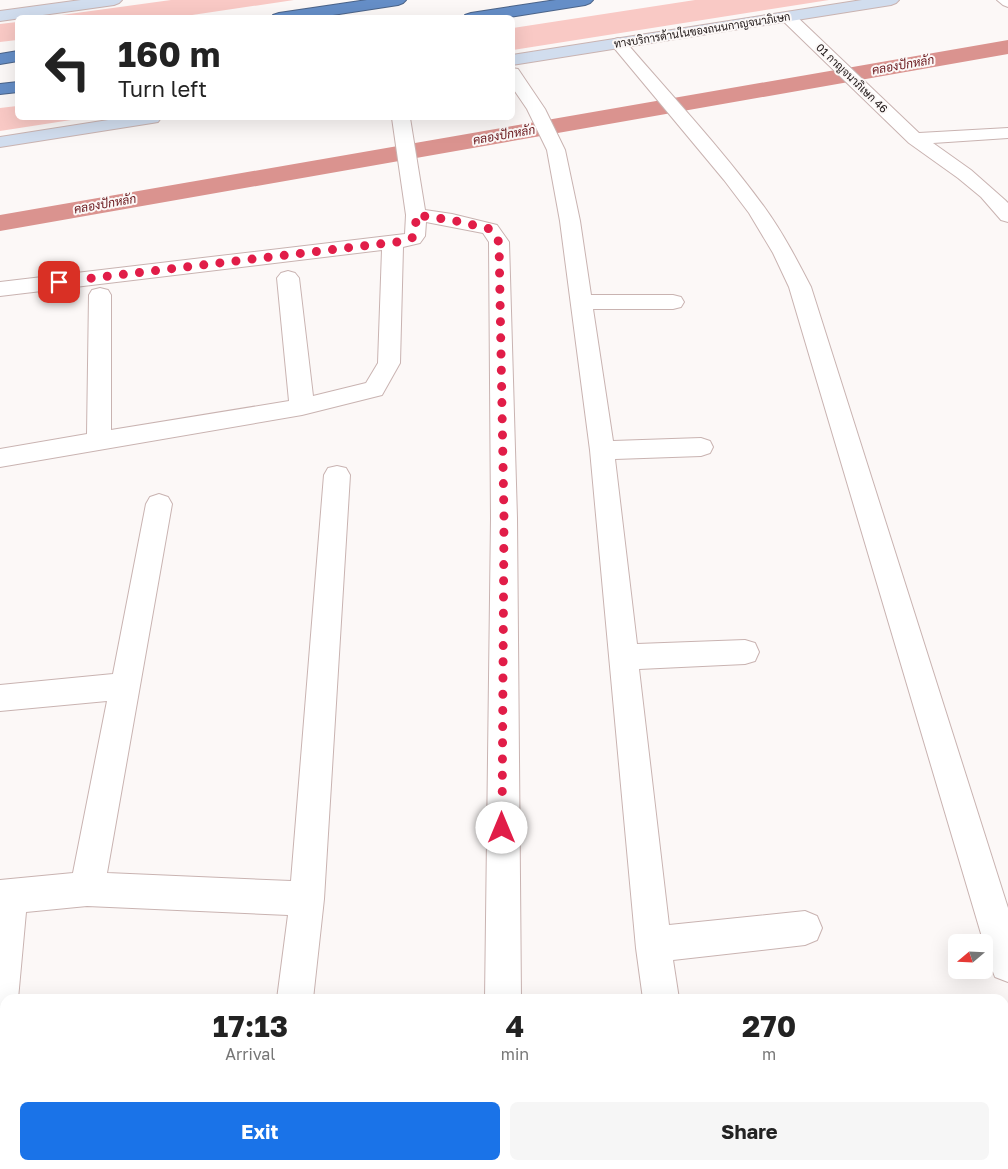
<!DOCTYPE html>
<html lang="en">
<head>
<meta charset="utf-8">
<style>
  body { margin:0; font-family:"Golos Text",Sarabun,sans-serif; background:#f6f6f6; color:#222; height:100vh; display:flex; flex-direction:column; font-size:19px; white-space:nowrap }
  * { box-sizing:border-box; margin:0 }
  p { font-size:16px; color:#767676 }
  .icon { flex:none; width:28px; height:28px; fill:none; stroke:currentColor; stroke-width:2; stroke-linecap:round; stroke-linejoin:round }
  .map { position:relative; flex:1; overflow:hidden }
  .drawer { position:absolute; left:0px; top:994px; width:1009px; height:176px; display:flex; flex-direction:column; background:#fff; border-radius:15px 15px 0 0; box-shadow:0 5px 20px #0002 }
  .drawer>* { flex:none }
  .guide { position:absolute; left:15px; top:15px; width:500px; height:105px; border-radius:8px; box-shadow:0 5px 20px #0002; background:#fff; color:#222; overflow:hidden }
  .needle { width:32px; rotate:251deg }
  .buttons { position:absolute; left:948px; top:934px; display:grid; gap:10px }
  .buttons a { display:grid; place-items:center; width:45px; height:45px; border-radius:8px; background:#fff; box-shadow:0 5px 20px #0002; font-size:25px }
  .pin { position:absolute; display:grid; place-items:center; width:42px; height:42px; color:#fff; margin:-21px; border-radius:10px; box-shadow:0 2px 8px #0006 }
  .me { position:absolute; width:55px; margin:-28px; rotate:0deg; stroke-linejoin:round; filter:drop-shadow(0 0 4px #0008) }
  .turn { display:flex; align-items:center; gap:18px; height:105px; padding:0 20px; font-size:22px }
  .turn .icon { width:65px; height:65px; stroke-width:2.5 }
  .turn b { display:block; font-size:35px; line-height:42px }
  .eta { display:flex; justify-content:space-evenly; align-items:center; height:85px; text-align:center }
  .eta b { font-size:30px; font-weight:700; line-height:35px }
  .cta { display:flex; gap:10px; margin-top:auto; padding:10px 20px }
  .cta a { flex:1; height:58px; border-radius:8px; background:#1a73e8; color:#fff; font-size:20px; font-weight:700; line-height:58px; text-align:center }
  .cta a+a { background:#f6f6f6; color:#222 }
  .map>svg:first-child { display:block }
  .green { fill:#f9c9c5 }
  .lines { fill:none; stroke-linecap:round; stroke-linejoin:round }
  .canal { fill:#da938f; fill-rule:evenodd }
  .minor-casing { stroke:#c9b3b1; stroke-width:2 }
  .secondary-casing { stroke:#c9b3b1; stroke-width:2 }
  .motorway-casing { stroke:#4c6489; stroke-width:2 }
  .minor { fill:#fff; fill-rule:evenodd }
  .secondary { fill:#d1ddee; fill-rule:evenodd }
  .motorway { fill:#658ec7; fill-rule:evenodd }
  .route { stroke:#e11d48; stroke-width:9; stroke-dasharray:0 16.2 }
  .labels { text-anchor:middle; stroke-width:4; stroke-linejoin:round; paint-order:stroke }
  .far-street-label { font-size:11px; fill:#1d1515; stroke:#fcf8f7 }
  .far-water-label { font-size:12px; font-style:italic; fill:#661217; stroke:#fcf8f7 }
</style>
</head>
<body>
<div class="map">
<svg width="1008" height="1169" viewBox="0 0 1008 1169">
  <rect width="100%" height="100%" fill="#fcf8f7"/>
  <path class="green" d="M 171,0 L 294,0 L 172,18 L 47,17 Z
    M 695,0 L 829,0 L 513,50 L 513,28 Z
    M 17,22 L 17,40 L 0,42 L 0,24 Z
    M 17,106 L 18,118 L 84,118 L 0,131 L 0,108 Z"/>
  <g class="lines">
    <path class="canal" d="M 1008,40 L 1008,54 L 0,231 L 0,215 Z"/>
    <defs>
      <path id="minor" d="M 997,0 L 1008,0 L 1008,7 L 1003,5 Z
        M 788,12 L 794,14 L 919,133 L 1008,128 L 1008,138 L 933,143 L 971,170 L 1005,200 L 1008,203 L 1008,222 L 1001,220 L 981,197 L 958,178 L 909,143 L 782,20 L 780,17 L 782,14 Z
        M 618,38 L 624,40 C 671,95 722,149 765,208 C 783,233 797,260 811,287 L 1008,908 L 1008,982 L 995,977 L 990,964 L 789,287 L 773,253 L 749,213 L 724,180 L 610,43 L 612,40 Z
        M 512,68 L 518,69 L 545,109 L 565,150 L 580,221 L 591,295 L 673,295 L 681,297 L 684,302 L 681,307 L 673,309 L 593,309 L 613,441 L 701,438 L 710,441 L 713,447 L 710,453 L 701,456 L 615,459 L 637,644 L 745,640 L 755,643 L 759,652 L 755,661 L 745,664 L 639,669 L 669,925 L 805,911 L 817,916 L 822,928 L 817,940 L 805,945 L 673,960 L 679,999 L 643,999 L 636,948 L 590,450 L 560,221 L 547,150 L 527,109 L 512,87 Z
        M 392,118 L 410,118 L 425,210 L 452,214 L 497,225 L 509,242 L 517,518 L 521,999 L 485,999 L 491,518 L 489,242 L 483,233 L 426,222 L 425,236 L 420,243 L 403,247 L 400,363 L 382,395 L 302,415 L 0,467 L 0,449 L 87,434 L 89,295 L 92,290 L 100,288 L 108,290 L 111,295 L 111,430 L 289,401 L 277,278 L 281,273 L 288,271 L 295,273 L 299,278 L 313,396 L 366,383 L 378,363 L 382,250 L 0,296 L 0,282 L 405,234 L 406,215 Z
        M 337,466 L 346,468 L 350,475 L 324,899 L 313,999 L 277,999 L 288,915 L 87,906 L 26,912 L 18,999 L 5,999 L 5,1016 L 0,1018 L 0,880 L 73,873 L 107,701 L 0,711 L 0,685 L 113,674 L 146,504 L 150,497 L 159,494 L 168,497 L 172,504 L 107,873 L 291,881 L 324,475 L 328,468 Z
        M 255,1165 L 295,1165 L 295,1169 L 255,1169 Z
        M 486,1165 L 526,1165 L 526,1169 L 486,1169 Z
        M 665,1165 L 705,1165 L 705,1169 L 665,1169 Z"/>
      <path id="secondary" d="M 81,0 L 122,0 L 119,3 L 114,5 L 0,21 L 0,11 Z
        M 862,0 L 899,0 L 896,3 L 891,5 L 512,65 L 512,55 Z
        M 121,118 L 161,118 L 158,122 L 152,123 L 0,147 L 0,137 Z"/>
      <path id="motorway" d="M 367,0 L 406,0 L 403,3 L 398,5 L 313,18 L 271,18 L 273,15 L 279,13 Z
        M 556,0 L 593,0 L 590,3 L 585,5 L 504,18 L 463,18 L 465,15 L 471,13 Z
        M 18,51 L 18,61 L 0,64 L 0,54 Z
        M 18,82 L 18,92 L 0,94 L 0,84 Z"/>
    </defs>
    <use href="#minor" class="minor-casing"/>
    <use href="#secondary" class="secondary-casing"/>
    <use href="#motorway" class="motorway-casing"/>
    <use href="#minor" class="minor"/>
    <use href="#secondary" class="secondary"/>
    <use href="#motorway" class="motorway"/>
  </g>
  <g class="lines">
    <path class="route" d="M 59,282 L 405,241 C 419,238 415,227 416,215 L 452,220 L 490,229 L 499,242 L 504,518 L 502,828"/>
  </g>
  <g class="labels">
    <g class="far-street-label">
      <text transform="translate(702 30) rotate(-9)" y="4">ทางบริการด้านในของถนนกาญจนาภิเษก</text>
      <text transform="translate(852 78) rotate(44)" y="4">01 กาญจนาภิเษก 46</text>
    </g>
    <g class="far-water-label">
      <text transform="translate(903 65) rotate(-10)" y="4">คลองปักหลัก</text>
      <text transform="translate(504 135) rotate(-10)" y="4">คลองปักหลัก</text>
      <text transform="translate(105 204) rotate(-10)" y="4">คลองปักหลัก</text>
    </g>
  </g>
</svg>
<div class="buttons">
<a><svg class="needle" viewBox="-14 -14 28 28"><path d="M0-13l5 13h-10z" fill="#e53935"/><path d="M0 13l5-13h-10z" fill="#767676"/></svg></a>
</div>
<div class="pin" style="left:59px;top:282px;background:#d93025"><svg class="icon" aria-label="arrive" viewBox="0 0 24 24"><path d="M6 21V4h12l-3 4 3 4H6"/></svg></div>
<svg class="me" style="left:502px;top:828px" viewBox="-20 -20 40 40"><circle r="19" fill="#fff"/><path d="M0-13L10 11 0 6-10 11z" fill="#e11d48"/></svg>
<div class="guide">
<div class="turn"><svg class="icon" aria-label="left" viewBox="0 0 24 24"><path d="M17 20v-9H6M10 6l-5 5 5 5"/></svg><div><b>160 m</b>Turn left</div></div>
</div>
<section class="drawer">
<div class="eta">
<div><b>17:13</b><p>Arrival</p></div>
<div><b>4</b><p>min</p></div>
<div><b>270</b><p>m</p></div>
</div>
<div class="cta"><a>Exit</a><a>Share</a></div>
</section>
</div>
</body>
</html>
